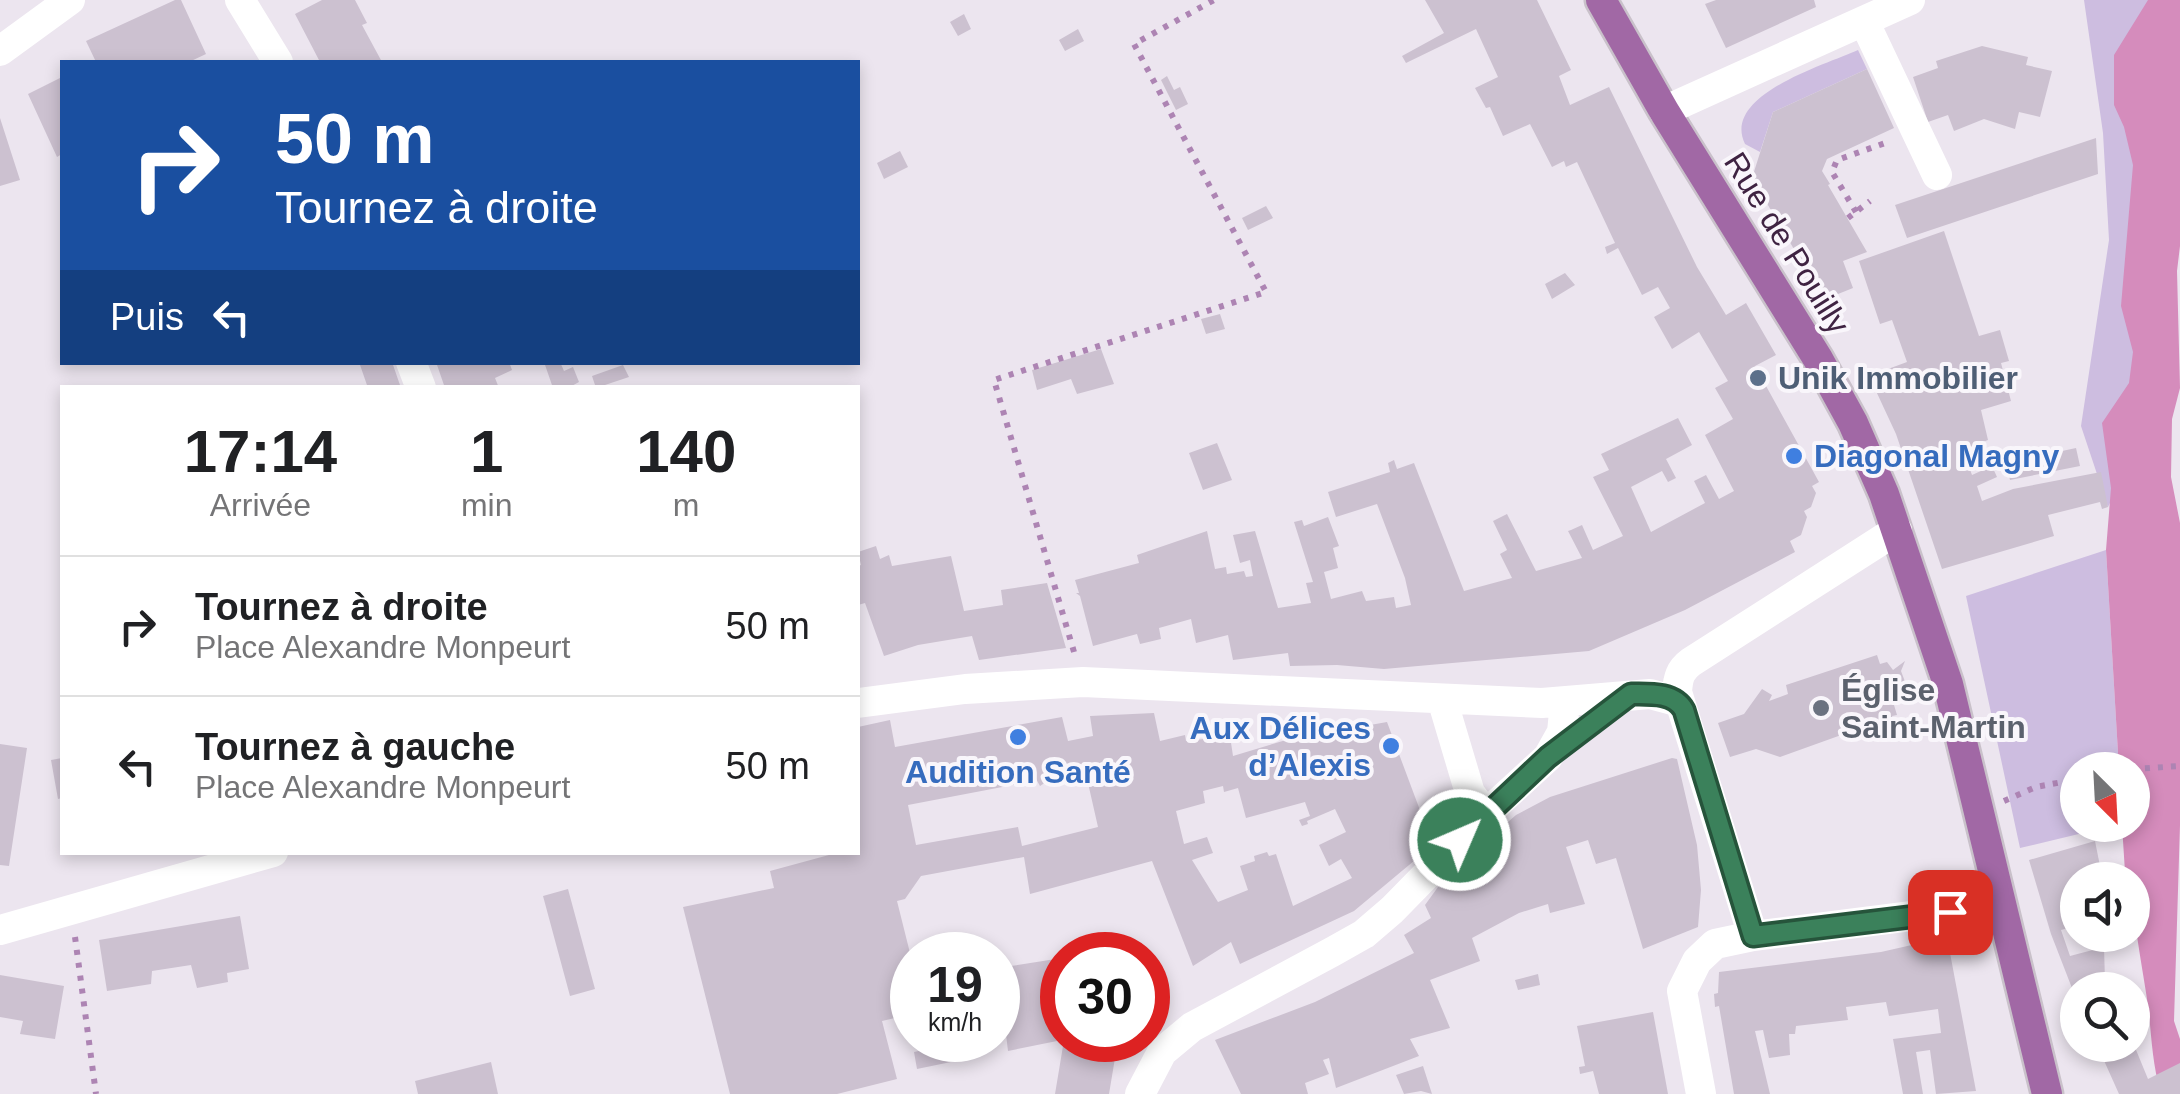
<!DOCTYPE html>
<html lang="fr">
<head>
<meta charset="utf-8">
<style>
  body { margin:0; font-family:Helvetica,sans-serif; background:#f2f2f2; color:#202124; height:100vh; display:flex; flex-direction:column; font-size:38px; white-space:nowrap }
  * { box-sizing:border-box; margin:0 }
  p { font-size:32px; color:#757577 }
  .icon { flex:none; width:55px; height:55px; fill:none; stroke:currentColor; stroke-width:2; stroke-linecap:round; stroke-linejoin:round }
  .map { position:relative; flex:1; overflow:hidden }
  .panel { position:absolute; left:60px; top:385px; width:800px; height:470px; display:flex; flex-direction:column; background:#fff; border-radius:0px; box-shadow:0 5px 15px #0003 }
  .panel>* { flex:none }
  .banner { position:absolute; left:60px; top:60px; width:800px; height:305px; border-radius:0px; box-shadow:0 5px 15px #0003; background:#1a4fa0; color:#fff; overflow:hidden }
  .needle { width:65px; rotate:156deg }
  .tools { position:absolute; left:2060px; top:752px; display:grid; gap:20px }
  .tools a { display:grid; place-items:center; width:90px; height:90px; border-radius:50%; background:#fff; box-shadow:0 5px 15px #0003; font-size:50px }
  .speed { position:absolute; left:890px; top:932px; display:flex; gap:20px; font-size:50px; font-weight:700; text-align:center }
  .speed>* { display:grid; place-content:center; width:130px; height:130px; border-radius:50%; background:#fff; box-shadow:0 5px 15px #0003; line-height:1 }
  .speed small { font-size:25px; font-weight:400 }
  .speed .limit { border:15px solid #d22; background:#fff; color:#111 }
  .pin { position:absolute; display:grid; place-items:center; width:85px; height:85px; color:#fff; margin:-42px; border-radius:20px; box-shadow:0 5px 15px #0006 }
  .me { position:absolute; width:110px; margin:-55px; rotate:45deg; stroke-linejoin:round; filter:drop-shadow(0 0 8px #0008) }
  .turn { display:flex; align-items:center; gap:35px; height:210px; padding:0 50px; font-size:45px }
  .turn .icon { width:130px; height:130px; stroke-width:2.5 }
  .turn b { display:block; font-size:70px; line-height:85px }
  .then { display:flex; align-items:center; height:95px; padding:0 50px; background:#0003; gap:20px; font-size:38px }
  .eta { display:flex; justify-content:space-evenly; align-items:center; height:170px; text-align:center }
  .eta b { font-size:60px; font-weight:600; line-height:70px }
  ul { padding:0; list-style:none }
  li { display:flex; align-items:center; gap:30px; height:140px; padding:0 50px; border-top:2px solid #e0e0e0 }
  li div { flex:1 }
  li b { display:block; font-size:38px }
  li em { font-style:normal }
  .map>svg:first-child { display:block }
  .green { fill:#cdbde0 }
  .water { fill:#d58cbc }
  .building { fill:#ccc1d0; fill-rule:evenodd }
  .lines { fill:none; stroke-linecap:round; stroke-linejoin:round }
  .major-casing { stroke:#c9c1ca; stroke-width:35 }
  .path { stroke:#ad84b3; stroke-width:6; stroke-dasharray:5 8; stroke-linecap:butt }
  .minor { stroke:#fff; stroke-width:30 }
  .major { stroke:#a168a5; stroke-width:30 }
  .route-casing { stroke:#26543b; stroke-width:25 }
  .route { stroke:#3b815b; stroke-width:18 }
  .service-dot { fill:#5c6f8a; stroke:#f9f6fb; stroke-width:4 }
  .shop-dot { fill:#3f7fe0; stroke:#f9f6fb; stroke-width:4 }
  .worship-dot { fill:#6b7280; stroke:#f9f6fb; stroke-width:4 }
  .labels { text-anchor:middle; stroke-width:8; stroke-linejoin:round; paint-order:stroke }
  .street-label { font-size:32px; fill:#3f2342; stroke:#f9f6fb }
  .service-label { font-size:32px; font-weight:bold; fill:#4e5e75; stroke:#f9f6fb; text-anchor:start }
  .shop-label { font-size:32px; font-weight:bold; fill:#366cbe; stroke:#f9f6fb; text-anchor:start }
  .worship-label { font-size:32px; font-weight:bold; fill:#5b616d; stroke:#f9f6fb; text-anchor:start }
</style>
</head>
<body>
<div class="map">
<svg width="2180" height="1094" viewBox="0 0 2180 1094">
  <rect width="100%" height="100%" fill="#ece5ef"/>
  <path class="green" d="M 2084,0 L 2180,0 L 2122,478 L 2108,507 L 2081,426 L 2109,240 L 2103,133 Z
    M 1858,50 L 1867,69 L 1773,112 L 1760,152 L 1745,144 C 1721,95 1825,65 1858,50 Z
    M 2106,550 L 2119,770 L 2078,770 L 2078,825 L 2116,825 L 2020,848 L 1966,596 Z"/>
  <path class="water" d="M 2148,0 L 2180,0 L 2180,246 L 2177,271 L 2180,388 L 2172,419 L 2171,477 L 2180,523 L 2180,825 L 2174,1021 L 2180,1039 L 2180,1094 L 2161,1094 C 2151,1059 2152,1034 2147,999 C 2141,959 2133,921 2132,880 L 2126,880 L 2125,872 L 2122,825 L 2132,825 L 2132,770 L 2119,770 L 2106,550 L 2111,488 L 2102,423 L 2129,383 L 2133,352 L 2121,306 L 2133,165 L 2124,127 L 2114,105 L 2114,55 Z"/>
  <path class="building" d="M 175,0 L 181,0 L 206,54 L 189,62 L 96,62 L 86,41 Z
    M 322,0 L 355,0 L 367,23 L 362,25 L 382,62 L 320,62 L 295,14 Z
    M 1425,0 L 1537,0 L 1571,70 L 1559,76 L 1570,105 L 1609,87 L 1697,267 L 1726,315 L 1746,303 L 1776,355 L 1755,366 L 1819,482 L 1812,486 L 1816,493 L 1811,507 L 1804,511 L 1807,517 L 1801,535 L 1790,541 L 1795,552 L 1685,610 L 1589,651 L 1384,669 L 1337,665 L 1290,666 L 1288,653 L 1233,660 L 1228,635 L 1196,643 L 1191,619 L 1159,628 L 1161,639 L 1140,644 L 1137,634 L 1093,646 L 1080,596 L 1076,593 L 1079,593 L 1075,580 L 1139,563 L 1137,555 L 1207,531 L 1215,569 L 1226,567 L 1227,574 L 1244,571 L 1246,577 L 1253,576 L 1250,560 L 1240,563 L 1233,535 L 1255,531 L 1278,608 L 1311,603 L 1306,583 L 1313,582 L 1294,522 L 1302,520 L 1304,526 L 1328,517 L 1339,546 L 1333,548 L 1338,568 L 1324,572 L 1331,599 L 1362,591 L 1366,601 L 1394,597 L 1396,608 L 1411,605 L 1405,578 L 1377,504 L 1336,517 L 1328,492 L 1390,472 L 1388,463 L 1394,460 L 1397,469 L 1414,463 L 1464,591 L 1512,578 L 1500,554 L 1507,550 L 1493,521 L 1507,514 L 1536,571 L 1582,558 L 1568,531 L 1571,530 L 1582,525 L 1593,550 L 1623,536 L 1593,477 L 1609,470 L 1601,454 L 1678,418 L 1692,445 L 1666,459 L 1676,478 L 1668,482 L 1662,471 L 1631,487 L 1651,532 L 1705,503 L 1694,481 L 1706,475 L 1719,499 L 1734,491 L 1705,435 L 1733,419 L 1715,388 L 1728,381 L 1699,332 L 1672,349 L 1654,317 L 1670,308 L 1658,287 L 1642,295 L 1618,248 L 1607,254 L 1605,247 L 1615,243 L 1577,162 L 1566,167 L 1564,161 L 1552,167 L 1530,124 L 1503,136 L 1490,107 L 1486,108 L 1475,88 L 1498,77 L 1476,29 L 1406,63 L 1402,56 L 1444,33 Z
    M 1716,0 L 1814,0 L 1816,7 L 1726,48 L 1705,4 Z
    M 964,14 L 971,29 L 958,36 L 950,22 Z
    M 1078,29 L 1084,41 L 1065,51 L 1059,40 Z
    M 1982,46 L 2028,57 L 2026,65 L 2052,71 L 2040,117 L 2019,112 L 2015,129 L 1984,119 L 1954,131 L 1948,115 L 1928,122 L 1913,77 L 1938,68 L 1936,61 Z
    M 1867,69 L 1894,128 L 1827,159 L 1822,171 L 1830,184 L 1828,185 L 1867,252 L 1843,261 L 1853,288 L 1823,300 L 1813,272 L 1808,273 L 1752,178 L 1773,112 Z
    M 1167,76 L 1174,90 L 1180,87 L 1188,104 L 1176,110 L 1161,80 Z
    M 62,77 L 62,154 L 57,157 L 28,94 Z
    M 0,118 L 20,180 L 0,186 Z
    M 2096,138 L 2098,174 L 1907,238 L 1895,205 Z
    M 900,151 L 908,167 L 884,179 L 877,163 Z
    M 1266,206 L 1273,218 L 1248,230 L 1242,218 Z
    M 1944,231 L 1979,336 L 2000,330 L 2009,361 L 2001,363 L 2011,401 L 1981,410 L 1988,440 L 1963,450 L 1972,475 L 1992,466 L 1997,477 L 1977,486 L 1982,501 L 2013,489 L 2101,472 L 2108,507 L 2102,509 L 2100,502 L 2048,515 L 2054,536 L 1942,569 L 1896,434 L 1869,376 L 1907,362 L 1892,320 L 1880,324 L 1859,261 Z
    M 1565,273 L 1575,285 L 1552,299 L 1545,284 Z
    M 1220,314 L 1225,329 L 1206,334 L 1201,319 Z
    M 1101,349 L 1114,384 L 1077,394 L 1071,379 L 1037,390 L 1032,370 Z
    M 359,362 L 392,362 L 401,388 L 368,388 Z
    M 436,362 L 509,362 L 512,370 L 495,378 L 499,388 L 445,388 Z
    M 544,362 L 560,362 L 564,371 L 573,367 L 579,382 L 568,388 L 553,388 Z
    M 623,365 L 629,377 L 596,388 L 592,376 Z
    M 1217,443 L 1232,480 L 1203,490 L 1189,453 Z
    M 2076,448 L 2080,466 L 2010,480 L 2006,463 Z
    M 876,546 L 880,559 L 889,555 L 892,566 L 951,556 L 964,611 L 1003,605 L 1001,590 L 1047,583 L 1066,648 L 979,660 L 972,636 L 918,645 L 884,656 L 865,603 L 858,605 L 858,566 L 861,565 L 858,552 Z
    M 1877,655 L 1880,664 L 1887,662 L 1893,670 L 1905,661 L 1901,671 L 1907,687 L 1910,689 L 1909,692 L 1900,692 L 1902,698 L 1894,705 L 1897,715 L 1892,716 L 1893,720 L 1884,723 L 1883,720 L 1780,757 L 1756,749 L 1730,757 L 1718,723 L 1744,714 L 1762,689 L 1772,695 L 1769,701 L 1788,694 L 1786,685 Z
    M 1154,713 L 1160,741 L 1185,735 L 1186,741 L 1230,736 L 1233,756 L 1286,740 L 1387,722 L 1433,845 L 1354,911 L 1240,964 L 1231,942 L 1193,966 L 1152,861 L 1030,894 L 1024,857 L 921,876 L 905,899 L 897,901 L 912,961 L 912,1014 L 882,1021 L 897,1079 L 837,1094 L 730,1094 L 683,907 L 774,888 L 770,871 L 840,852 L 858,852 L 858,727 L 890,720 L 895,747 L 1062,717 L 1068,741 L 1093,736 L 1090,716 ZM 1077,772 L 1080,785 L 1088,783 L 1098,827 L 1022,846 L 1018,827 L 916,845 L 908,805 L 1023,783 L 1021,777 L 1028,781 L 1035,777 L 1040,786 L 1055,776 L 1059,782 ZM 1223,786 L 1224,792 L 1238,788 L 1246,818 L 1305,802 L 1310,816 L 1299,820 L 1302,826 L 1308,824 L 1307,821 L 1335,809 L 1346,832 L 1319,845 L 1329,866 L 1341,859 L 1352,878 L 1293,906 L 1276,854 L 1269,856 L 1267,852 L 1254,856 L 1255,861 L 1240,866 L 1248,890 L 1218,902 L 1192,860 L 1213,853 L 1207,837 L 1184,844 L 1176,811 L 1205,803 L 1203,791 Z
    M 0,744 L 27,748 L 9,866 L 0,865 Z
    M 62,758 L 62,798 L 58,799 L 51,760 Z
    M 1672,758 L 1677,759 L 1697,845 L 1701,890 L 1698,927 L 1643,949 L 1616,858 L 1596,864 L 1588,840 L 1566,847 L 1585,904 L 1550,913 L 1548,904 L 1519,913 L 1472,938 L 1480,961 L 1430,980 L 1450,1028 L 1410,1039 L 1419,1056 L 1336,1088 L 1329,1058 L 1323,1060 L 1329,1074 L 1305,1083 L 1308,1094 L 1241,1094 L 1215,1040 L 1315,1002 L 1414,953 L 1404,935 L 1431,918 L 1425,905 L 1446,876 L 1516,815 L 1550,797 Z
    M 2095,841 L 2102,876 L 2078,880 L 2078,914 L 2067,917 L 2072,927 L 2061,930 L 2070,956 L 2104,947 L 2105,981 L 2110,990 L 2078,990 L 2077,1001 L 2051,934 L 2029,860 Z
    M 568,889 L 595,989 L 570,996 L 543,896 Z
    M 240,916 L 249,969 L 227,973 L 228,982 L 197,988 L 191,965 L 152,971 L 151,984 L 107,991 L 99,940 Z
    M 1947,937 L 1976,1091 L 1936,1094 L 1930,1050 L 1916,1052 L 1923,1094 L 1903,1094 L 1893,1039 L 1941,1033 L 1938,1009 L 1889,1016 L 1886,1002 L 1846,1007 L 1848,1020 L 1796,1026 L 1795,1034 L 1789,1034 L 1790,1055 L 1769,1058 L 1763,1030 L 1755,1031 L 1770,1094 L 1734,1094 L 1719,1006 L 1715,1007 L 1714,994 L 1718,993 L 1719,972 L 1881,952 Z
    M 1062,958 L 1062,1040 L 1008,1051 L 998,968 Z
    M 1538,974 L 1540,985 L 1518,990 L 1515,980 Z
    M 0,975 L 64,986 L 55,1039 L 20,1034 L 23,1021 L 0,1017 Z
    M 1653,1012 L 1668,1094 L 1599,1094 L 1593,1071 L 1580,1074 L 1579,1067 L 1585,1066 L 1577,1026 Z
    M 970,1040 L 977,1040 L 980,1056 L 917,1069 L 914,1052 Z
    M 1064,1040 L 1118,1040 L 1109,1094 L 1055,1094 Z
    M 2097,1045 L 2134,1045 L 2148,1079 L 2180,1063 L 2180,1094 L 2119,1094 Z
    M 491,1062 L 498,1094 L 418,1094 L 415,1081 Z
    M 1423,1066 L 1432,1094 L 1421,1091 L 1404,1094 L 1396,1075 Z"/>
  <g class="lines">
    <defs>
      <path id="major" d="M 1601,0 L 1664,111 L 1818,359 L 1853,423 L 1884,494 L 1948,684 L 2047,1094"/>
    </defs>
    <use href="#major" class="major-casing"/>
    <path class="path" d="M 1856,212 L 1832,172 L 1837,160 L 1888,142
      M 1848,218 L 1870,201
      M 1074,652 L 994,380 L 1266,292 L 1134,44 L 1214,0
      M 2119,770 L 2180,766
      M 2004,801 L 2036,787 L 2078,779
      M 75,937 L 96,1094"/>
    <path class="minor" d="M 240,0 L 278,62
      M 1864,21 L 1937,175
      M 0,51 L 70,0
      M 1664,111 L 1910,0
      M 411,362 L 421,388
      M 1442,699 L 1470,793 L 1486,814
      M 858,703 L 965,689 L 1083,682 L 1542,703 L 1650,694 L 1680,702
      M 0,930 L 273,852
      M 1753,936 L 1677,692 C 1678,678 1680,670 1691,662 L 1897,530
      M 1140,1094 L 1162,1052 L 1192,1027 L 1332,952 L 1364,934 L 1392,910 L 1486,814 L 1548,757 L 1562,732 L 1565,703
      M 1701,1094 L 1682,991 L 1697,961 L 1715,944 L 1753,936 L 1975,908 L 1998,901"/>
    <use href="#major" class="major"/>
  </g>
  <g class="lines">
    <defs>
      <path id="route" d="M 1460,840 L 1548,757 L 1631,694 C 1649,694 1674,692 1684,710 L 1753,936 L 1950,912"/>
    </defs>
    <use href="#route" class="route-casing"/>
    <use href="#route" class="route"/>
  </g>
  <circle class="service-dot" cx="1758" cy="378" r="10"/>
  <g class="shop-dot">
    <circle cx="1794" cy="456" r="10"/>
    <circle cx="1018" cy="737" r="10"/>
    <circle cx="1391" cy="746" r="10"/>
  </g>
  <circle class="worship-dot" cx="1821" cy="708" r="10"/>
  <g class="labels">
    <g class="street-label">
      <text transform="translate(1787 243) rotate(58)" y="11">Rue de Pouilly</text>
    </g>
    <g class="service-label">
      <text x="1778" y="389">Unik Immobilier</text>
    </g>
    <g class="shop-label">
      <text x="1814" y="467">Diagonal Magny</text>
      <text x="1371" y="739" text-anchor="end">Aux Délices<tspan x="1371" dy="37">d’Alexis</tspan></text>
      <text x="1018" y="783" text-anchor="middle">Audition Santé</text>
    </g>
    <g class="worship-label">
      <text x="1841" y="701">Église<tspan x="1841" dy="37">Saint-Martin</tspan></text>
    </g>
  </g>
</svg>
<div class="tools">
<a><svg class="needle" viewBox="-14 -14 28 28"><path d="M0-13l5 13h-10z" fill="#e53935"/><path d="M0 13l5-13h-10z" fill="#757577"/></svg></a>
<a><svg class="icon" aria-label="sound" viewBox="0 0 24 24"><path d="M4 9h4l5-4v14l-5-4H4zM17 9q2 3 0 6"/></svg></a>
<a><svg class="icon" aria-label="search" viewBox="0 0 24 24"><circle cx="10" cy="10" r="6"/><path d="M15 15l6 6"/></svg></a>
</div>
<div class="speed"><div>19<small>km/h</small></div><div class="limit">30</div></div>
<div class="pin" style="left:1950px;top:912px;background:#d93025"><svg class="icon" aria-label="arrive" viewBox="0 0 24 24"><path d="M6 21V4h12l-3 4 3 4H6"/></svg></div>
<svg class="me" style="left:1460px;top:840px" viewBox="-20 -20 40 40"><circle r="17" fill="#3b815b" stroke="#fff" stroke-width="3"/><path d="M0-11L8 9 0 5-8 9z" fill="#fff"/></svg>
<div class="banner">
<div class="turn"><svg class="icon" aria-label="right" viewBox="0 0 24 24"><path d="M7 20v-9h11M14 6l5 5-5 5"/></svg><div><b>50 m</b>Tournez à droite</div></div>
<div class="then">Puis<svg class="icon" aria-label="left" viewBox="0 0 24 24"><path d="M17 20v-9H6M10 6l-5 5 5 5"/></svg></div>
</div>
<section class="panel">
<div class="eta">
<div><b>17:14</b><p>Arrivée</p></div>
<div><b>1</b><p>min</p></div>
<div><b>140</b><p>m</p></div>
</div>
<ul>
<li><svg class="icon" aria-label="right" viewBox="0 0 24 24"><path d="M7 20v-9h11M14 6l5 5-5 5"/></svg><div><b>Tournez à droite</b><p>Place Alexandre Monpeurt</p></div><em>50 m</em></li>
<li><svg class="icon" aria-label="left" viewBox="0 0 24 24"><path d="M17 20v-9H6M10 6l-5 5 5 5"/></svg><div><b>Tournez à gauche</b><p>Place Alexandre Monpeurt</p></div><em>50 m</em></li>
</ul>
</section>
</div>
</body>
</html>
